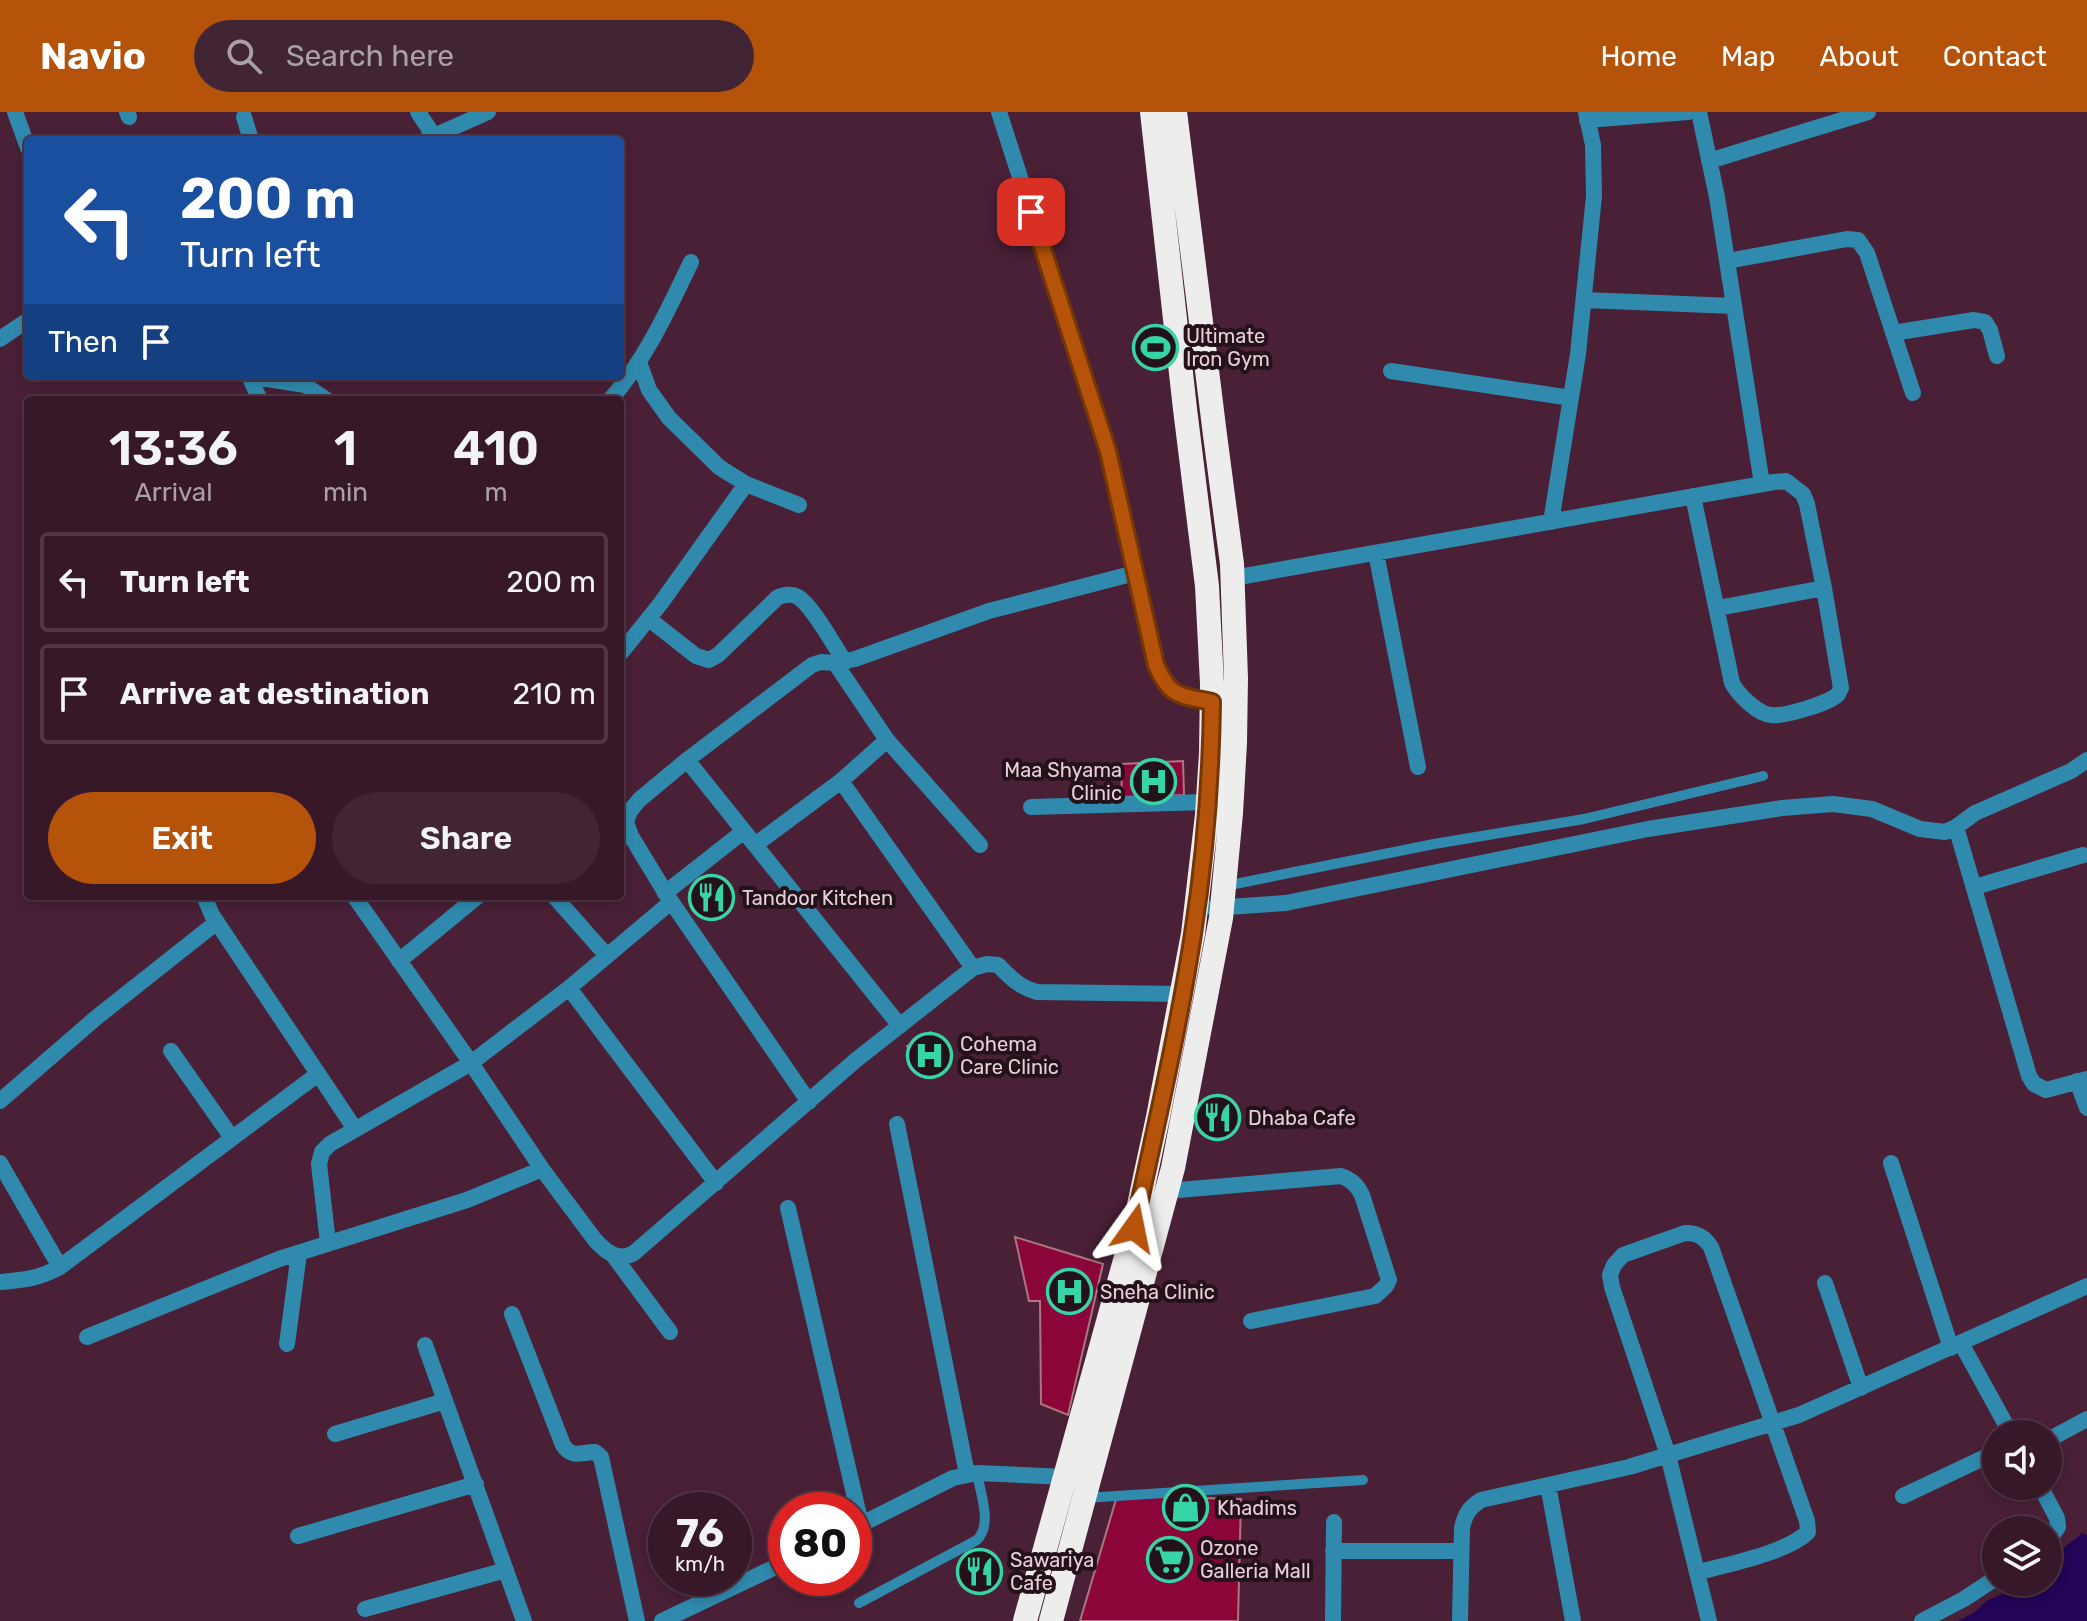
<!DOCTYPE html>
<html lang="en">
<head>
<meta charset="utf-8">
<style>
  body { margin:0; font-family:Rubik,sans-serif; background:#422534; color:#f1f3f6; height:100vh; display:flex; flex-direction:column; font-size:30px; white-space:nowrap }
  * { box-sizing:border-box; margin:0 }
  p { font-size:26px; color:#aaa0a8 }
  .icon { flex:none; width:44px; height:44px; fill:none; stroke:currentColor; stroke-width:2; stroke-linecap:round; stroke-linejoin:round }
  .map { position:relative; flex:1; overflow:hidden }
  .details { position:absolute; left:24px; top:284px; width:600px; height:504px; display:flex; flex-direction:column; background:#371828; border-radius:8px; box-shadow:0 4px 12px #0003,0 0 0 2px #513745 }
  .details>* { flex:none }
  .top-card { position:absolute; left:24px; top:24px; width:600px; height:244px; border-radius:8px; box-shadow:0 4px 12px #0003,0 0 0 2px #513745; background:#1a4fa0; color:#fff; overflow:hidden }
  .fabs { position:absolute; left:1982px; top:1308px; display:grid; gap:16px }
  .fabs a { display:grid; place-items:center; width:80px; height:80px; border-radius:50%; background:#371828; box-shadow:0 4px 12px #0003,0 0 0 2px #513745; font-size:40px }
  .speed { position:absolute; left:648px; top:1380px; display:flex; gap:16px; font-size:40px; font-weight:700; text-align:center }
  .speed>* { display:grid; place-content:center; width:104px; height:104px; border-radius:50%; background:#371828; box-shadow:0 4px 12px #0003,0 0 0 2px #513745; line-height:1 }
  .speed small { font-size:20px; font-weight:400 }
  .speed .limit { border:12px solid #d22; background:#fff; color:#111 }
  .pin { position:absolute; display:grid; place-items:center; width:68px; height:68px; color:#fff; margin:-34px; border-radius:16px; box-shadow:0 4px 12px #0006 }
  .me { position:absolute; width:88px; margin:-44px; rotate:12deg; stroke-linejoin:round; filter:drop-shadow(0 0 6px #0008) }
  .turn { display:flex; align-items:center; gap:28px; height:168px; padding:0 24px; font-size:36px }
  .turn .icon { width:104px; height:104px; stroke-width:2.5 }
  .turn b { display:block; font-size:56px; line-height:68px }
  .then { display:flex; align-items:center; height:76px; padding:0 24px; background:#0003; gap:16px; font-size:30px }
  .eta { display:flex; justify-content:space-evenly; align-items:center; height:136px; text-align:center }
  .eta b { font-size:48px; font-weight:600; line-height:56px }
  .action { display:flex; gap:16px; margin-top:auto; padding:16px 24px }
  .action a { flex:1; height:92px; border-radius:48px; background:#b45309; color:#fff; font-size:32px; font-weight:600; line-height:92px; text-align:center }
  .action a+a { background:#422534; color:#f1f3f6 }
  ul { padding:0; list-style:none }
  li { display:flex; align-items:center; gap:24px; height:100px; margin:0 16px 12px; padding:0 8px; border:4px solid #513745; border-radius:8px }
  li div { flex:1 }
  li b { display:block; font-size:30px }
  li em { font-style:normal }
  header { display:flex; align-items:center; gap:48px; box-sizing:border-box; height:112px; padding:0 40px; background:#b45309; color:#fff }
  header strong { font-size:38px }
  nav { display:flex; gap:44px; margin-inline-start:auto; font-size:28px }
  .search { width:560px; height:72px; background:#422534; display:flex; align-items:center; gap:20px; box-sizing:border-box; padding:0 28px; border-radius:44px; color:#aaa0a8; font-size:30px }
  .map>svg:first-child { display:block }
  .water { fill:#220557 }
  .building { fill:#8b0538; stroke:#ac767e; stroke-width:2 }
  .lines { fill:none; stroke-linecap:round; stroke-linejoin:round }
  .lane { stroke:#308aae; stroke-width:10 }
  .street { stroke:#308aae; stroke-width:16 }
  .highway { stroke:#ededed; stroke-width:24 }
  .route-casing { stroke:#753606; stroke-width:20 }
  .route { stroke:#b45309; stroke-width:14 }
  .labels { text-anchor:middle; stroke-width:8; stroke-linejoin:round; paint-order:stroke }
  .poi-label { font-size:20px; fill:#eacedb; stroke:#24121b; text-anchor:start }
</style>
</head>
<body>
<header>
<strong>Navio</strong>
<div class="search"><svg class="icon" aria-label="search" viewBox="0 0 24 24"><circle cx="10" cy="10" r="6"/><path d="M15 15l6 6"/></svg>Search here</div>
<nav><a>Home</a><a>Map</a><a>About</a><a>Contact</a></nav>
</header>
<div class="map">
<svg width="2087" height="1509" viewBox="0 0 2087 1509">
  <rect width="100%" height="100%" fill="#492036"/>
  <path class="water" d="M 2082,1421 L 2087,1423 L 2087,1509 L 1958,1509 L 1975,1500 L 1986,1489 L 2007,1480 L 2018,1470 L 2048,1470 L 2048,1449 C 2058,1438 2071,1432 2082,1421 Z"/>
  <path class="building" d="M 1183,649 L 1184,683 L 1122,685 L 1121,652 Z
    M 931,920 L 951,951 L 926,966 L 907,934 Z
    M 1015,1125 L 1103,1152 L 1068,1303 L 1041,1292 L 1040,1189 L 1029,1189 Z
    M 1117,1384 L 1241,1387 L 1238,1509 L 1080,1509 Z"/>
  <g class="lines">
    <path class="lane" d="M 1225,774 L 1434,732 L 1584,707 L 1763,664
      M 1085,1386 L 1363,1368
      M 859,1491 L 977,1428 C 993,1412 980,1381 977,1361"/>
    <path class="street" d="M 15,0 L 28,36
      M 127,0 L 129,5
      M 418,0 L 434,24
      M 999,0 L 1108,339 L 1156,553 C 1170,586 1179,583 1212,590
      M 1699,0 L 1717,85 L 1762,372
      M 244,5 L 251,28
      M 1587,8 L 1688,0
      M 425,28 L 488,0
      M 1709,49 L 1868,0
      M 1727,149 L 1847,127 L 1858,128 L 1867,141 L 1913,281
      M 1584,188 L 1734,194
      M 1893,221 L 1974,208 L 1985,210 L 1990,218 L 1997,244
      M 0,227 L 28,208
      M 639,250 L 649,278 L 669,306 L 719,355 L 746,372 L 799,393
      M 1391,259 L 1571,286
      M 248,264 L 305,273 L 327,288
      M 249,264 L 260,288
      M 610,288 C 646,247 668,198 691,150
      M 1551,410 L 1578,242 L 1594,84 L 1593,33 L 1586,0
      M 1376,441 L 1418,655
      M 1233,466 L 1774,370 L 1786,369 L 1803,382 L 1807,392 L 1824,476 L 1841,576 C 1840,578 1839,580 1838,582 C 1831,591 1783,605 1771,603 C 1757,602 1738,582 1732,571 L 1693,384
      M 1718,496 L 1824,476
      M 649,507 L 696,544 L 709,548 L 718,543 L 778,485 C 784,483 791,481 798,485 C 812,493 835,535 845,550
      M 620,542 L 661,491 L 746,372
      M 835,551 L 855,547 L 989,499 L 1135,461
      M 687,648 L 900,914
      M 841,669 L 973,856
      M 1031,695 L 1207,690
      M 1956,715 L 2029,964 L 2034,972 L 2046,978 L 2087,967
      M 755,733 L 841,669 L 887,628
      M 1975,775 L 2083,743
      M 665,781 L 744,719
      M 204,784 L 212,803 L 355,1017
      M 354,784 L 471,951 L 542,1057 L 595,1128 C 606,1140 618,1150 634,1141 L 856,948 L 973,856 L 987,852 L 998,853 C 1011,866 1019,875 1037,880 L 1182,882
      M 554,784 L 607,844
      M 1213,796 L 1286,791 L 1648,717 L 1782,696 L 1833,692 L 1872,697 L 1920,717 L 1945,720 L 1956,715 L 1975,701 L 2071,659 L 2087,648
      M 399,849 L 478,784
      M 569,876 L 716,1071
      M 171,939 L 232,1026
      M 2077,969 L 2087,996
      M 0,989 L 97,905 L 217,810
      M 809,990 L 668,785 L 631,724 L 626,710 L 630,699 L 639,688 L 687,648 L 812,553 L 821,550 L 835,551 L 887,628 L 980,733
      M 897,1012 L 967,1362
      M 0,1051 L 60,1155
      M 1891,1051 L 1951,1236
      M 1167,1079 L 1341,1064 C 1352,1068 1357,1073 1362,1083 L 1389,1168 L 1386,1174 L 1375,1184 L 1251,1209
      M 788,1096 L 861,1412
      M 328,1131 L 319,1052 L 322,1040 L 330,1032 L 471,951 L 569,876 L 671,790
      M 613,1143 L 670,1220
      M 0,1170 C 24,1168 38,1167 60,1155 L 318,962
      M 1825,1171 L 1861,1276
      M 512,1202 L 563,1333 C 572,1347 581,1340 595,1340 L 601,1345 L 637,1509
      M 87,1225 L 279,1147 L 467,1088 L 542,1057
      M 1961,1231 L 2011,1322
      M 287,1232 L 299,1141
      M 425,1233 L 524,1509
      M 335,1322 L 445,1289
      M 2048,1328 L 2087,1307
      M 1548,1373 L 1573,1509
      M 2040,1374 L 2057,1406 L 2058,1415 L 2048,1429
      M 1903,1384 L 1996,1340
      M 854,1416 L 953,1366 L 977,1361 L 1066,1365
      M 298,1424 L 476,1372
      M 1333,1439 L 1461,1439
      M 1697,1461 C 1727,1452 1787,1441 1808,1420 L 1807,1409 L 1711,1135 C 1704,1125 1698,1121 1685,1121 L 1623,1143 L 1614,1153 L 1610,1163 L 1612,1175 L 1668,1343 L 1709,1509
      M 365,1497 L 506,1458
      M 662,1509 L 786,1450
      M 1333,1509 L 1334,1410
      M 1460,1509 L 1462,1416 C 1465,1402 1469,1396 1481,1388 L 1629,1355 L 1799,1303 L 2087,1174
      M 1922,1509 L 1964,1487 L 1996,1466"/>
    <path class="highway" d="M 1025,1509 L 1134,1116 L 1158,1005 L 1193,822 L 1207,703 L 1211,641 L 1212,572 L 1207,474 L 1185,297 L 1152,0
      M 1051,1509 L 1173,1056 L 1221,806 L 1231,701 L 1235,631 L 1236,566 L 1232,452 L 1215,323 L 1175,0"/>
  </g>
  <g class="lines">
    <defs>
      <path id="route" d="M 1031,100 L 1108,339 L 1156,553 C 1170,586 1179,583 1212,590 C 1211,667 1205,745 1193,822 C 1178,920 1155,1018 1134,1116"/>
    </defs>
    <use href="#route" class="route-casing"/>
    <use href="#route" class="route"/>
  </g>
  <defs>
    <symbol id="stadium-ring" viewBox="-11 -11 22 22"><circle r="9.5" fill="#24121b" stroke="#36d4a7" stroke-width="1.5"/><path d="M0-5a6.5 5 0 1 0 0 10a6.5 5 0 1 0 0-10ZM-3.5-1.8h7v3.6h-7Z" fill="#36d4a7"/></symbol>
    <symbol id="hospital-ring" viewBox="-11 -11 22 22"><circle r="9.5" fill="#24121b" stroke="#36d4a7" stroke-width="1.5"/><path d="M-5-5h3v3.5h4V-5h3V5h-3V1.5h-4V5h-3Z" fill="#36d4a7"/></symbol>
    <symbol id="restaurant-ring" viewBox="-11 -11 22 22"><circle r="9.5" fill="#24121b" stroke="#36d4a7" stroke-width="1.5"/><path d="M-5-6h1v4h1v-4h1v4h1v-4h1v5L-1.5 .5V6h-2V.5L-5-1ZM5-6V6H3V1.5H1.5Q1.5-4 5-6Z" fill="#36d4a7"/></symbol>
    <symbol id="shop-ring" viewBox="-11 -11 22 22"><circle r="9.5" fill="#24121b" stroke="#36d4a7" stroke-width="1.5"/><path d="M-5-2.5h2.3a2.7 3.5 0 0 1 5.4 0H5L5.5 6h-11ZM-1.5-2.5h3a1.5 2.3 0 0 0-3 0Z" fill="#36d4a7"/></symbol>
    <symbol id="supermarket-ring" viewBox="-11 -11 22 22"><circle r="9.5" fill="#24121b" stroke="#36d4a7" stroke-width="1.5"/><path d="M-6-5.5h2.5l.6 2H6L4.5 2H-2.5L-4.4-4H-6ZM-1.5 3.2a1.3 1.3 0 1 0 .1 0ZM3 3.2a1.3 1.3 0 1 0 .1 0Z" fill="#36d4a7"/></symbol>
  </defs>
  <g fill-rule="evenodd">
    <use href="#stadium-ring" x="1130" y="210" width="51" height="51"/>
    <use href="#hospital-ring" x="1128" y="644" width="51" height="51"/>
    <use href="#restaurant-ring" x="686" y="760" width="51" height="51"/>
    <use href="#hospital-ring" x="904" y="918" width="51" height="51"/>
    <use href="#restaurant-ring" x="1192" y="980" width="51" height="51"/>
    <use href="#hospital-ring" x="1044" y="1154" width="51" height="51"/>
    <use href="#shop-ring" x="1160" y="1370" width="51" height="51"/>
    <use href="#supermarket-ring" x="1144" y="1422" width="51" height="51"/>
    <use href="#restaurant-ring" x="954" y="1434" width="51" height="51"/>
  </g>
  <g class="labels">
    <g class="poi-label">
      <text x="1186" y="231">Ultimate<tspan x="1186" dy="23">Iron Gym</tspan></text>
      <text x="1122" y="665" text-anchor="end">Maa Shyama<tspan x="1122" dy="23">Clinic</tspan></text>
      <text x="742" y="793">Tandoor Kitchen</text>
      <text x="960" y="939">Cohema<tspan x="960" dy="23">Care Clinic</tspan></text>
      <text x="1248" y="1013">Dhaba Cafe</text>
      <text x="1100" y="1187">Sneha Clinic</text>
      <text x="1217" y="1403">Khadims</text>
      <text x="1200" y="1443">Ozone<tspan x="1200" dy="23">Galleria Mall</tspan></text>
      <text x="1010" y="1455">Sawariya<tspan x="1010" dy="23">Cafe</tspan></text>
    </g>
  </g>
</svg>
<div class="fabs">
<a><svg class="icon" aria-label="sound" viewBox="0 0 24 24"><path d="M4 9h4l5-4v14l-5-4H4zM17 9q2 3 0 6"/></svg></a>
<a><svg class="icon" aria-label="layers" viewBox="0 0 24 24"><path d="M12 4l9 5-9 5-9-5zM3 14l9 5 9-5"/></svg></a>
</div>
<div class="speed"><div>76<small>km/h</small></div><div class="limit">80</div></div>
<div class="pin" style="left:1031px;top:100px;background:#d93025"><svg class="icon" aria-label="arrive" viewBox="0 0 24 24"><path d="M6 21V4h12l-3 4 3 4H6"/></svg></div>
<svg class="me" style="left:1134px;top:1116px" viewBox="-20 -20 40 40"><path d="M0-17L14 15 0 8-14 15z" fill="#b45309" stroke="#fff" stroke-width="4"/></svg>
<div class="top-card">
<div class="turn"><svg class="icon" aria-label="left" viewBox="0 0 24 24"><path d="M17 20v-9H6M10 6l-5 5 5 5"/></svg><div><b>200 m</b>Turn left</div></div>
<div class="then">Then<svg class="icon" aria-label="arrive" viewBox="0 0 24 24"><path d="M6 21V4h12l-3 4 3 4H6"/></svg></div>
</div>
<section class="details">
<div class="eta">
<div><b>13:36</b><p>Arrival</p></div>
<div><b>1</b><p>min</p></div>
<div><b>410</b><p>m</p></div>
</div>
<ul>
<li><svg class="icon" aria-label="left" viewBox="0 0 24 24"><path d="M17 20v-9H6M10 6l-5 5 5 5"/></svg><div><b>Turn left</b></div><em>200 m</em></li>
<li><svg class="icon" aria-label="arrive" viewBox="0 0 24 24"><path d="M6 21V4h12l-3 4 3 4H6"/></svg><div><b>Arrive at destination</b></div><em>210 m</em></li>
</ul>
<div class="action"><a>Exit</a><a>Share</a></div>
</section>
</div>
</body>
</html>
